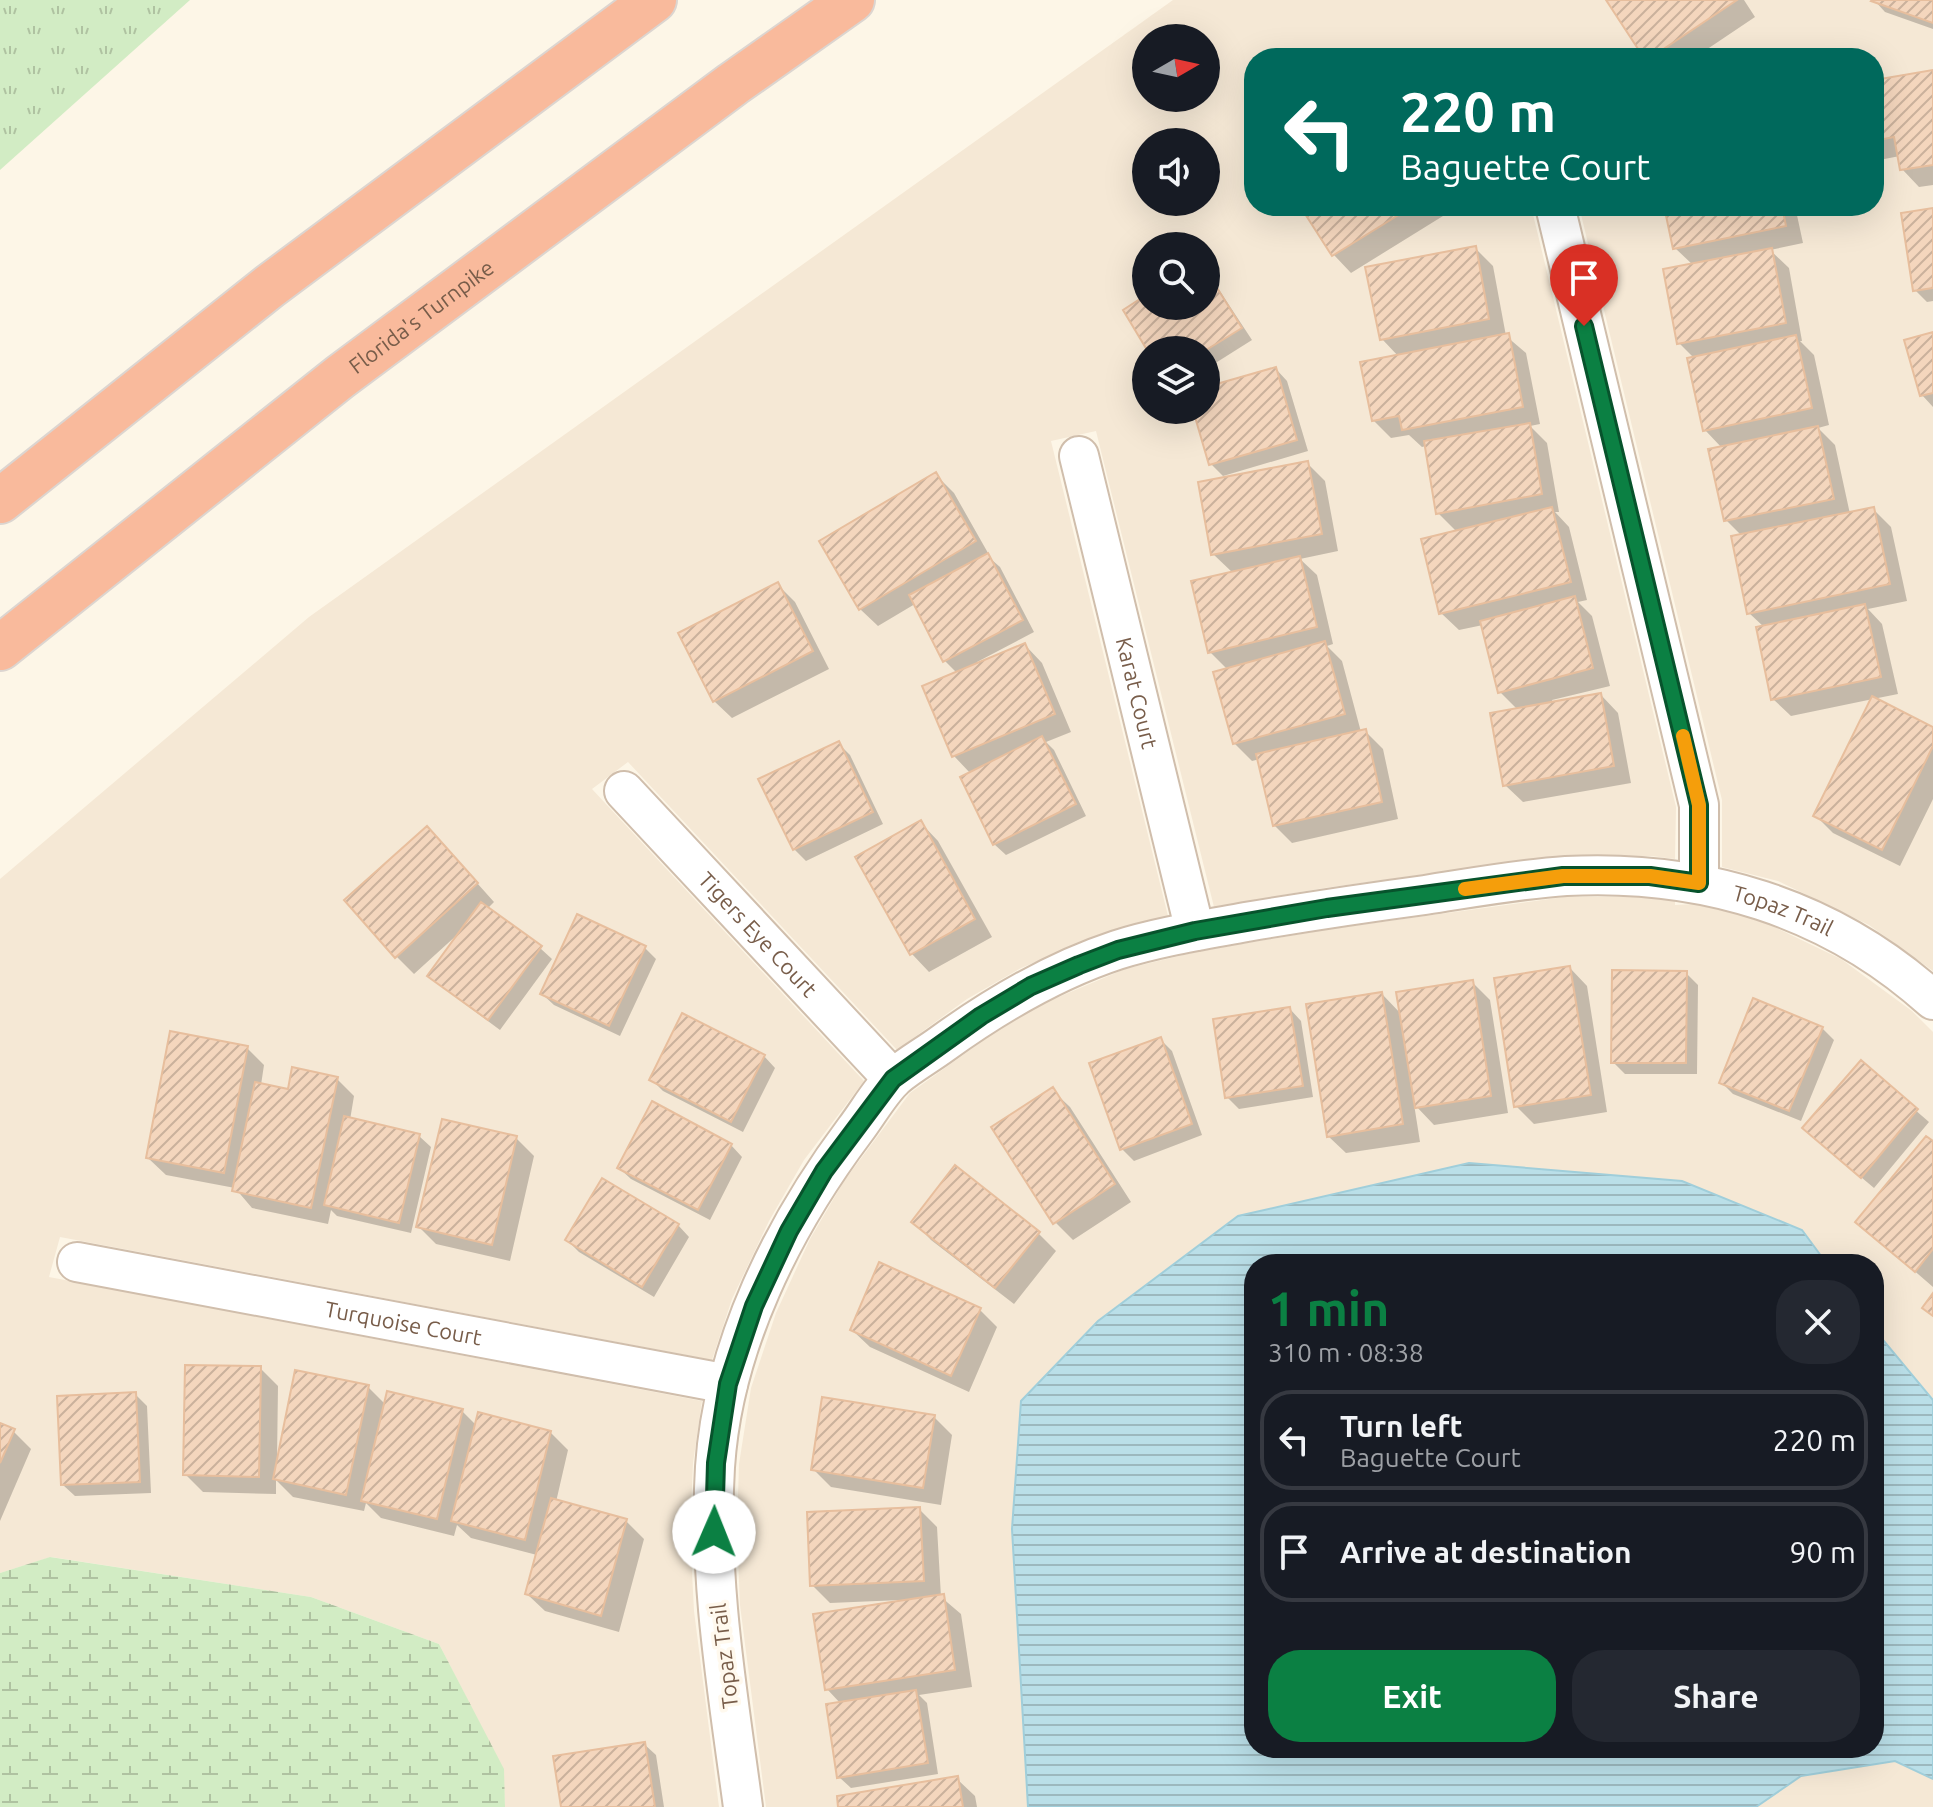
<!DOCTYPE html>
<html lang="en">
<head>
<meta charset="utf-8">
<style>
  body { margin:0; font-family:Ubuntu,sans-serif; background:#242831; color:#f1f3f6; height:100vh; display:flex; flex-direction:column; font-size:30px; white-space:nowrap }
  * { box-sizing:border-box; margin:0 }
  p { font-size:26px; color:#9ea1a6 }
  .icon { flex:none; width:44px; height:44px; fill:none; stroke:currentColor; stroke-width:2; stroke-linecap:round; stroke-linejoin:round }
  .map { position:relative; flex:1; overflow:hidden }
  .drawer { position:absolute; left:1244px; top:1254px; width:640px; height:504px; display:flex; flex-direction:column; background:#171b24; border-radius:32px; box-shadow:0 8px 32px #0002 }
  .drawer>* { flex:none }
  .guide { position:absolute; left:1244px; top:48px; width:640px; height:168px; border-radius:32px; box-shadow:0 8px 32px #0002; background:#00695c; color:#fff; overflow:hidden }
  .needle { width:52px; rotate:81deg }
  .controls { position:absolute; left:1132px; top:24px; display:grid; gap:16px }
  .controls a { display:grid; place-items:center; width:88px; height:88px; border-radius:50%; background:#171b24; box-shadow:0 8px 32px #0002; font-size:40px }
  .pin { position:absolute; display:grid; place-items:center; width:68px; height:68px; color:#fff; margin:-82px -34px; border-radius:50% 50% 50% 0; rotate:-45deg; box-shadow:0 0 8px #0007 }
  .pin .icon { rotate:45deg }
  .me { position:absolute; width:88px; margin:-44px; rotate:1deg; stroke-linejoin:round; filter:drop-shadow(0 0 6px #0008) }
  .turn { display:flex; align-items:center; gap:28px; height:168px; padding:0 24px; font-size:36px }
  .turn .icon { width:104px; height:104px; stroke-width:2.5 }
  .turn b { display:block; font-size:56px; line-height:68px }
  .round { display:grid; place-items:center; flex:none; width:84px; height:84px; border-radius:32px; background:#242831 }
  .head { display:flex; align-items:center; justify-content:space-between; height:136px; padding:0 24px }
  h1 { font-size:48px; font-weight:700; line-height:60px; color:#0b8043 }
  .primary-button { display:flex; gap:16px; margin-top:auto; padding:16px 24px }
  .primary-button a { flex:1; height:92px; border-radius:32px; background:#0b8043; color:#fff; font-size:32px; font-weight:700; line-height:92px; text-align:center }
  .primary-button a+a { background:#242831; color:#f1f3f6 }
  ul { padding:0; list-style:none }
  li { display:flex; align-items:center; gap:24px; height:100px; margin:0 16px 12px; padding:0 8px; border:4px solid #363941; border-radius:32px }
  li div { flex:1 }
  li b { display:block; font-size:30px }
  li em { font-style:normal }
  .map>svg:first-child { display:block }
  .residential { fill:#f5e8d5; fill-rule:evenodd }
  .grass { fill:url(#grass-tufts) }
  .wetland { fill:url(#wetland-marsh) }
  .water { fill:url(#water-rules); stroke:#a0ceda; stroke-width:2 }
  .shadow { fill:#0003 }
  .building { fill:url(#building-hatch); stroke:#e7be9d; stroke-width:2 }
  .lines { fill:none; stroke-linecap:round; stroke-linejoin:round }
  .minor-casing { stroke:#d0beac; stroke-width:42 }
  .motorway-casing { stroke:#dcd5d0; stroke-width:48 }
  .minor { stroke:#fff; stroke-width:38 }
  .motorway { stroke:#f9ba9c; stroke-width:44 }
  .route-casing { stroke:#07532c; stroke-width:20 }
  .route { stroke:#0b8043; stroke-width:14 }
  .slow { stroke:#f59e0b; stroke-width:14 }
  .labels { text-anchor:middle; stroke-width:7; stroke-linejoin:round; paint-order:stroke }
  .street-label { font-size:22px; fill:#785d4a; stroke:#fff9ee }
</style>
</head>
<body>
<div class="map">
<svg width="1933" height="1807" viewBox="0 0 1933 1807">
  <defs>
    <pattern id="grass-tufts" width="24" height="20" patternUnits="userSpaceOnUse" patternTransform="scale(2)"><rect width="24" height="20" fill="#d2ecc4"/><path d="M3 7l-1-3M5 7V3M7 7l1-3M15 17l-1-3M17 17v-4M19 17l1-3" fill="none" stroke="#afc2a1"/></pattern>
    <pattern id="wetland-marsh" width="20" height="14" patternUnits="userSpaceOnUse" patternTransform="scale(2)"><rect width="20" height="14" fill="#d2ecc4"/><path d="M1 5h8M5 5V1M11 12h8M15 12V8" fill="none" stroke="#afc2a1"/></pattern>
    <pattern id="water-rules" width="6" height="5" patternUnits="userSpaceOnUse" patternTransform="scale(2)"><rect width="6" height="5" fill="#badfe8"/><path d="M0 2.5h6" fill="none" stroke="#9cb8be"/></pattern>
    <pattern id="building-hatch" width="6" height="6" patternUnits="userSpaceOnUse" patternTransform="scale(2)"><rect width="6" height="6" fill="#f4d6bd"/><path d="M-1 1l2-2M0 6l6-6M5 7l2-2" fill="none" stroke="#cab19c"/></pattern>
  </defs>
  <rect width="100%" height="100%" fill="#fdf6e7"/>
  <path class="residential" d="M 1173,0 L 1933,0 L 1933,971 L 1869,925 L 1778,881 L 1722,867 L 1722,800 L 1579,206 L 1874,206 L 1874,58 L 1254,58 L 1254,206 L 1531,206 L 1676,807 L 1675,859 L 1651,856 L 1561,856 L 1324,888 L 1214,907 L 1096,431 L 1051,441 L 1168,916 L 1110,931 L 1021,968 L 967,999 L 897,1050 L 628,762 L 592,789 L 864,1081 L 804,1160 L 769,1221 L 732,1299 L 712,1360 L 60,1237 L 49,1277 L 702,1401 L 693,1463 L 690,1533 L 694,1611 L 719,1807 L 505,1807 L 503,1769 L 439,1644 L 311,1597 L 51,1557 L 0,1573 L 0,879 L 309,617 ZM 1146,38 L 1206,38 L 1206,98 L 1146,98 ZM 1146,142 L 1206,142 L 1206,202 L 1146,202 ZM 1146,246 L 1206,246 L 1206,306 L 1146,306 ZM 1146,350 L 1206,350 L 1206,410 L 1146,410 Z
    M 1564,897 L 1647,897 L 1675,901 L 1675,905 L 1694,904 L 1758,919 L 1841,959 L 1912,1011 L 1933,1032 L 1933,1400 L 1874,1329 L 1874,1264 L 1827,1264 L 1802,1229 L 1238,1216 L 1012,1529 L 1028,1807 L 766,1807 L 740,1605 L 737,1531 L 739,1464 L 751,1388 L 776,1313 L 810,1239 L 844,1181 L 910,1093 L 995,1032 L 1042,1004 L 1125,969 L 1200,951 L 1330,929 Z
    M 1895,1761 L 1933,1779 L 1933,1807 L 1756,1807 L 1801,1776 Z"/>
  <path class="grass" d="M 0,0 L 190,0 L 0,170 Z"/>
  <path class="wetland" d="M 50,1557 L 311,1597 L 439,1644 L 504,1769 L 505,1807 L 0,1807 L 0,1573 Z"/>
  <path class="water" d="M 1469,1163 L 1682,1181 L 1802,1230 L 1827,1264 L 1254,1264 L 1254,1748 L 1874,1748 L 1874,1329 L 1933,1400 L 1933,1779 L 1895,1761 L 1801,1776 L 1756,1807 L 1028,1807 L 1012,1529 L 1021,1401 L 1098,1321 L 1238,1216 Z"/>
  <path class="shadow" d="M 1609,0 L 1744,0 L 1755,17 L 1694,58 L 1647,58 Z
    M 1874,0 L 1933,0 L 1933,29 L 1885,12 Z
    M 1933,72 L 1933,185 L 1919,187 L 1902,169 L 1900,156 L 1874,161 L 1874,82 Z
    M 1303,206 L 1437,206 L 1443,216 L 1351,273 L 1334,255 Z
    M 1666,206 L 1795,206 L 1803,243 L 1770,250 L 1789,268 L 1802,341 L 1800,341 L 1814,355 L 1829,425 L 1818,428 L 1835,445 L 1850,514 L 1873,509 L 1891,527 L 1907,601 L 1868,609 L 1882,624 L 1898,694 L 1873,699 L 1933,729 L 1933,799 L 1900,866 L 1833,833 L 1815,815 L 1873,699 L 1791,716 L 1773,699 L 1764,627 L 1749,613 L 1742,536 L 1726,520 L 1722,448 L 1705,430 L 1695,359 L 1679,343 L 1693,265 L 1675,248 Z
    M 1933,210 L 1933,301 L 1927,302 L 1915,290 Z
    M 1475,248 L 1493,266 L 1506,336 L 1526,353 L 1540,424 L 1530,426 L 1547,443 L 1559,512 L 1555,512 L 1569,527 L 1587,600 L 1578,602 L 1592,616 L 1610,686 L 1552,700 L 1553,704 L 1601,695 L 1618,713 L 1631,783 L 1523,802 L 1505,785 L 1518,710 L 1500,692 L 1483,625 L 1459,630 L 1441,613 L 1457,532 L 1438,513 L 1426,446 L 1422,447 L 1409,435 L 1391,438 L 1373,420 L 1399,357 L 1382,339 Z
    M 1206,270 L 1252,340 L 1206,369 L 1206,350 L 1150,350 L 1125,311 L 1146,298 L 1146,306 L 1206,306 Z
    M 1933,334 L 1933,407 L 1922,395 Z
    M 1276,369 L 1287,381 L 1308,451 L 1223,476 L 1211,464 L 1196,410 L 1206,410 L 1206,389 Z
    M 1307,463 L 1325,481 L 1338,551 L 1300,559 L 1317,575 L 1333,644 L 1327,646 L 1342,661 L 1361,732 L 1365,731 L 1383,749 L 1398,819 L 1292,843 L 1274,825 L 1260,759 L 1252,761 L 1234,743 L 1228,670 L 1210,652 L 1233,573 L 1213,554 Z
    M 936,475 L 954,493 L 992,560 L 1000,567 L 1034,632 L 977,662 L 979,664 L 1025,645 L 1042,663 L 1071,732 L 1046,742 L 1054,750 L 1086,816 L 1006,855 L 994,844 L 971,774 L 954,756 L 925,687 L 957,673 L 945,661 L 915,604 L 878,626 L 860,609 Z
    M 777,584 L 795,602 L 829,669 L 732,718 L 714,701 Z
    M 838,743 L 850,755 L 883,824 L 806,861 L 794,849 Z
    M 921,823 L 938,841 L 992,937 L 929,972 L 912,954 Z
    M 444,846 L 494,902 L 487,909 L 540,948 L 552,959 L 500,1030 L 442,987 L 430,976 L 458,934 L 414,974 L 396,956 Z
    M 645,948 L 656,959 L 620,1036 L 554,1005 L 542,994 Z
    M 1570,968 L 1587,986 L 1607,1112 L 1534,1124 L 1516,1106 Z
    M 1686,973 L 1698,985 L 1697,1074 L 1625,1074 L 1613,1062 Z
    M 1472,982 L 1490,1000 L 1508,1113 L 1434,1125 L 1414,1104 L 1420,1142 L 1346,1153 L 1328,1136 L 1382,994 L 1402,1015 Z
    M 1290,1009 L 1301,1021 L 1313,1097 L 1239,1109 L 1227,1097 Z
    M 1822,1028 L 1834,1040 L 1801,1121 L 1733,1094 L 1721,1082 Z
    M 1160,1039 L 1172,1051 L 1202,1135 L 1134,1161 L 1122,1149 Z
    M 247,1048 L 264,1065 L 261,1085 L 289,1091 L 337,1079 L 354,1096 L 350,1120 L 419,1136 L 431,1147 L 411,1233 L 337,1216 L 331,1210 L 328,1224 L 252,1208 L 235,1188 L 166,1175 L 148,1158 Z
    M 764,1056 L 775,1068 L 743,1132 L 663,1091 L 651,1079 Z
    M 1861,1063 L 1929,1122 L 1874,1188 L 1817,1140 Z
    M 1052,1090 L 1070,1107 L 1131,1202 L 1073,1240 L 1055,1222 Z
    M 516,1138 L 534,1156 L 510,1261 L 436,1244 L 419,1227 Z
    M 1933,1144 L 1933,1287 L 1858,1222 Z
    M 731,1145 L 742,1157 L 710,1220 L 631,1179 L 619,1168 Z
    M 914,1222 L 1038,1233 L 1056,1251 L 1014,1304 L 931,1240 Z
    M 678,1225 L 689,1237 L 654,1297 L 579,1252 L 567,1240 Z
    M 980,1310 L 997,1327 L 969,1392 L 870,1347 L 852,1330 Z
    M 260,1368 L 278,1386 L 277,1460 L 368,1387 L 386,1405 L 462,1411 L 476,1425 L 550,1432 L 568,1450 L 556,1502 L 626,1521 L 644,1539 L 619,1632 L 545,1611 L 527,1594 L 537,1555 L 471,1538 L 457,1525 L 454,1536 L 381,1518 L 366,1503 L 364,1511 L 293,1497 L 276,1480 L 276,1494 L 203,1492 L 185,1474 Z
    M 135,1394 L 147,1406 L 151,1493 L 75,1496 L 63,1485 Z
    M 934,1417 L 952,1435 L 941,1505 L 831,1487 L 813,1469 Z
    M 0,1425 L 13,1431 L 31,1449 L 0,1521 Z
    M 919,1509 L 937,1527 L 941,1597 L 961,1614 L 972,1687 L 919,1695 L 927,1703 L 938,1774 L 851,1788 L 839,1777 L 841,1704 L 827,1689 L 902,1603 L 901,1600 L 830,1603 L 812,1585 Z
    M 644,1744 L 656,1755 L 664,1807 L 563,1807 Z
    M 957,1779 L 975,1796 L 977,1807 L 841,1807 Z"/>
  <path class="building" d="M 1606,0 L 1737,0 L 1650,58 L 1644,58 Z
    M 1933,0 L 1933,23 L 1871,1 L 1872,0 Z
    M 1933,70 L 1933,165 L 1900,170 L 1894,137 L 1874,141 L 1874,80 Z
    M 1300,206 L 1413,206 L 1332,256 Z
    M 1664,206 L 1782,206 L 1786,226 L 1673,249 Z
    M 1933,208 L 1933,288 L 1913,291 L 1901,213 Z
    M 1476,246 L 1489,319 L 1380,340 L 1365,267 Z
    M 1772,248 L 1786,323 L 1677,344 L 1663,269 Z
    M 1206,270 L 1242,328 L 1206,350 L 1147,350 L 1123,310 L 1146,295 L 1146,306 L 1206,306 Z
    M 1933,332 L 1933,393 L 1920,396 L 1904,340 Z
    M 1509,333 L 1523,407 L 1402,430 L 1399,416 L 1372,421 L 1360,362 Z
    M 1796,335 L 1812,408 L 1703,431 L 1687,358 Z
    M 1276,367 L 1297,440 L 1209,465 L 1193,410 L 1206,410 L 1206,387 Z
    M 1530,423 L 1542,494 L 1436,514 L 1424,441 Z
    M 1818,426 L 1834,499 L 1724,521 L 1708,449 Z
    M 1308,461 L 1322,534 L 1211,555 L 1198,482 Z
    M 936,472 L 976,541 L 859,610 L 819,541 Z
    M 1552,507 L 1571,582 L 1439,614 L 1421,539 Z
    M 1874,507 L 1890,584 L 1747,614 L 1731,536 Z
    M 988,553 L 1023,620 L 943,662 L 909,595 Z
    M 1300,556 L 1317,627 L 1208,653 L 1191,581 Z
    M 778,582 L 813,651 L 713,702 L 678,633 Z
    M 1575,596 L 1593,668 L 1498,693 L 1480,621 Z
    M 1865,604 L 1881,677 L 1771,700 L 1756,627 Z
    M 1325,641 L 1345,714 L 1233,744 L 1213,672 Z
    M 1025,643 L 1055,714 L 952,757 L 922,686 Z
    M 1601,693 L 1614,766 L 1503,786 L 1490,713 Z
    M 1872,696 L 1933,727 L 1933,746 L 1882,850 L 1813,816 Z
    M 1366,729 L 1382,802 L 1273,826 L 1256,754 Z
    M 1042,736 L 1076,804 L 993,845 L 960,777 Z
    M 839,741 L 873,812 L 793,850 L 758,779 Z
    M 921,820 L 975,919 L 910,955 L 855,857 Z
    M 427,826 L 478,883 L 395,958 L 344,900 Z
    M 481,902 L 542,946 L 488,1020 L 427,976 Z
    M 577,914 L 646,946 L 609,1026 L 540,994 Z
    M 1570,966 L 1591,1095 L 1514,1107 L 1494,978 Z
    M 1612,970 L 1687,971 L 1686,1063 L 1611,1063 Z
    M 1473,980 L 1491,1096 L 1415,1108 L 1396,992 Z
    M 1382,992 L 1403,1124 L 1327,1137 L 1306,1004 Z
    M 1753,998 L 1823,1027 L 1789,1111 L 1719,1083 Z
    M 1290,1007 L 1303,1086 L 1225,1098 L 1213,1019 Z
    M 682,1013 L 765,1055 L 731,1122 L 649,1080 Z
    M 170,1031 L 248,1046 L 224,1173 L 146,1158 Z
    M 1161,1037 L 1192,1124 L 1120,1150 L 1089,1063 Z
    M 1861,1060 L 1918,1109 L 1861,1178 L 1802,1128 Z
    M 292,1067 L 338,1077 L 311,1208 L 232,1191 L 255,1082 L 288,1089 Z
    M 1053,1087 L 1115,1184 L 1053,1224 L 991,1127 Z
    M 652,1101 L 732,1144 L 698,1210 L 617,1168 Z
    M 344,1116 L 420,1134 L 399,1223 L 324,1205 Z
    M 442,1119 L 517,1136 L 492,1245 L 416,1227 Z
    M 1926,1136 L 1933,1141 L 1933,1249 L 1915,1272 L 1855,1222 Z
    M 955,1165 L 1040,1232 L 995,1288 L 911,1222 Z
    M 602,1178 L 679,1224 L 642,1287 L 565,1240 Z
    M 879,1262 L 981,1308 L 951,1376 L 850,1330 Z
    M 1933,1293 L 1933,1316 L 1922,1308 Z
    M 185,1365 L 261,1366 L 259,1477 L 183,1475 Z
    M 295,1370 L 369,1385 L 346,1495 L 273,1479 Z
    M 387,1391 L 463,1409 L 437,1519 L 361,1501 Z
    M 136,1392 L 140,1482 L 61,1485 L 57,1396 Z
    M 822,1397 L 935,1415 L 923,1488 L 811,1470 Z
    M 478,1412 L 551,1431 L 525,1540 L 451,1521 Z
    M 0,1423 L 15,1429 L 0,1463 Z
    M 551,1498 L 627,1519 L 601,1616 L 525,1594 Z
    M 920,1507 L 924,1581 L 810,1586 L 807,1512 Z
    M 944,1594 L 955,1670 L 825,1690 L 813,1614 Z
    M 916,1690 L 928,1763 L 837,1778 L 826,1704 Z
    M 645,1742 L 655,1807 L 561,1807 L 553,1756 Z
    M 958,1776 L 963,1807 L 838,1807 L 837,1796 Z"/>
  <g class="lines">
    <defs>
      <g id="minor">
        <path d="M 1555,206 L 1699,805 L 1699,883"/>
        <path id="s1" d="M 1079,456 L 1195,931"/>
        <path id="s2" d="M 624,791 L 893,1079"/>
        <path id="s3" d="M 77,1262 L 728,1384"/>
        <path id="s4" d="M 743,1807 C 728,1694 708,1581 715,1467 C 723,1345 783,1226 855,1130 C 868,1113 880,1091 895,1077 C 909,1065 927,1055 942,1044 C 996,1005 1053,971 1117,950 C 1158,937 1203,930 1246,922 C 1306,912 1365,903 1425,895 C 1471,888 1519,879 1566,876 C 1702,869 1830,907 1933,1000"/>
      </g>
      <g id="motorway">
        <path d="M 0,501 L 270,286 L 654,0"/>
        <path id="s5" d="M 0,648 L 340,377 L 733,84 L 852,0"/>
      </g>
    </defs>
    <use href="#minor" class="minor-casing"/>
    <use href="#motorway" class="motorway-casing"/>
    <use href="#minor" class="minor"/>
    <use href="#motorway" class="motorway"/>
  </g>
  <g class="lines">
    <defs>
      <path id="route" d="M 714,1532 L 716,1463 L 728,1384 L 754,1306 L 789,1231 L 824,1171 L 893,1079 L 981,1016 L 1031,986 L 1079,965 L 1118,950 L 1195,931 L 1327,908 L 1563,876 L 1650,876 L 1699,883 L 1699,805 L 1584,326"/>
    </defs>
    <use href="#route" class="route-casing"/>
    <use href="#route" class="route"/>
    <path class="slow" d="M 1465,889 L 1563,876 L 1650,876 L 1699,883 L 1699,805 L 1683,736"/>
  </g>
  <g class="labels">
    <g class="street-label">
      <text dy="8" stroke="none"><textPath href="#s5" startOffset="536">Florida's Turnpike</textPath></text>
      <text dy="8" stroke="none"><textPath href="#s1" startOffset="244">Karat Court</textPath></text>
      <text dy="8" stroke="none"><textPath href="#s4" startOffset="1712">Topaz Trail</textPath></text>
      <text dy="8" stroke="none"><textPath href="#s2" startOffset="196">Tigers Eye Court</textPath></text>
      <text dy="8" stroke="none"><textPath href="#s3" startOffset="332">Turquoise Court</textPath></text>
      <text transform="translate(724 1656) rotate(-97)" y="8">Topaz Trail</text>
    </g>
  </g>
</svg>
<div class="controls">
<a><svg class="needle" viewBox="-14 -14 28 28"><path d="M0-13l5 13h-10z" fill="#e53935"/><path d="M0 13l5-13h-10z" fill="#9ea1a6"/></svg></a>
<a><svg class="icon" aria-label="sound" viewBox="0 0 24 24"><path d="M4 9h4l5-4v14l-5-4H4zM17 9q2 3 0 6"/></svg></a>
<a><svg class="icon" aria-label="search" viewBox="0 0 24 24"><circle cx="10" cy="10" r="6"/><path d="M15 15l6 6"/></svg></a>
<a><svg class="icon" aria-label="layers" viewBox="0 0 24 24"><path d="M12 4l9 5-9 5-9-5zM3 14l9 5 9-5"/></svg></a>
</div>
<div class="pin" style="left:1584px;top:326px;background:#d93025"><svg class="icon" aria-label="arrive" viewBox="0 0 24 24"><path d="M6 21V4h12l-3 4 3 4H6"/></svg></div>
<svg class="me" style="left:714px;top:1532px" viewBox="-20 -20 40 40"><circle r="19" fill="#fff"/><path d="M0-13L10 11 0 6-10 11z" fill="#0b8043"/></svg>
<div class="guide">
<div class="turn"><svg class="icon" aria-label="left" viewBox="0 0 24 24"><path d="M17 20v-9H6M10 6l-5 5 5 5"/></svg><div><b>220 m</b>Baguette Court</div></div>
</div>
<section class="drawer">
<div class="head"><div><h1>1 min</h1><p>310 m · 08:38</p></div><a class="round"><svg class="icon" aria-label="close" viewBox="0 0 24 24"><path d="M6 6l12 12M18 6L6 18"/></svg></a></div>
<ul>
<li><svg class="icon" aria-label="left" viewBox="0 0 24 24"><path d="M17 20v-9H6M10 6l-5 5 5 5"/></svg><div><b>Turn left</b><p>Baguette Court</p></div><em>220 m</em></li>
<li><svg class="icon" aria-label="arrive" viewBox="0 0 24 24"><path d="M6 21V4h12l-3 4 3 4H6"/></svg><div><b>Arrive at destination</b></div><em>90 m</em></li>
</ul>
<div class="primary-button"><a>Exit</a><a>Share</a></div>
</section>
</div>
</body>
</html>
